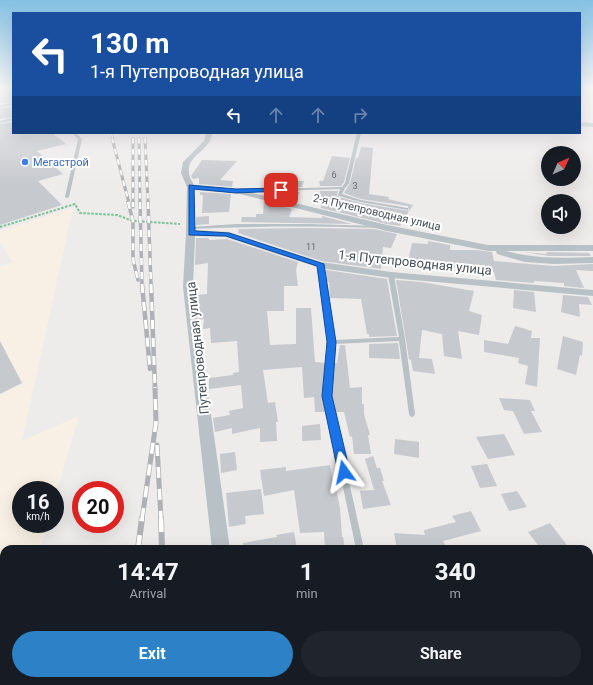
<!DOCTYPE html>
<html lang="en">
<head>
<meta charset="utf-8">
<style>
  body { margin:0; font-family:Roboto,sans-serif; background:#20242c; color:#f1f3f6; height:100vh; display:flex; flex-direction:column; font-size:15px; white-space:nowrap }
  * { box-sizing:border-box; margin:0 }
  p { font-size:13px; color:#9ea1a6 }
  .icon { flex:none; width:22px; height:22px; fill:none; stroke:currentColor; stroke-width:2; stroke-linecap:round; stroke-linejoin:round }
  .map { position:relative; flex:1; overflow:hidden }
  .side { position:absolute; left:0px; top:545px; width:593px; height:140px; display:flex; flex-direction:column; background:#171b24; border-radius:12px 12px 0 0; box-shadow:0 4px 16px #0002 }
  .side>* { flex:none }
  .hud { position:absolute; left:12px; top:12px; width:569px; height:122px; border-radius:0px; box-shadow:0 4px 16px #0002; background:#1a4fa0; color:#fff; overflow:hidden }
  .needle { width:26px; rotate:45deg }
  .fabs { position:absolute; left:541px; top:146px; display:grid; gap:8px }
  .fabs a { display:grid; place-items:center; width:40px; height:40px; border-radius:50%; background:#171b24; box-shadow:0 4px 16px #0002; font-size:20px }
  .speed { position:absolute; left:12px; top:481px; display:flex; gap:8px; font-size:20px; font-weight:700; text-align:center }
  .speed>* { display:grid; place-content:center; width:52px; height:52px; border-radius:50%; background:#171b24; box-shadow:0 4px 16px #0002; line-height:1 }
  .speed small { font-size:10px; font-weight:400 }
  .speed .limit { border:6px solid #d22; background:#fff; color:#111 }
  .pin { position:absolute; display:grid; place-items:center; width:34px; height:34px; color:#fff; margin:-17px; border-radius:8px; box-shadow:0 2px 6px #0006 }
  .me { position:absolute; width:44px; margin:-22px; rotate:348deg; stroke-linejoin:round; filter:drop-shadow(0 0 3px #0008) }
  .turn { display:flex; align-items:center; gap:14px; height:84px; padding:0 12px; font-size:18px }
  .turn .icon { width:52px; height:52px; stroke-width:2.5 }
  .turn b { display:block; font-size:28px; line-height:34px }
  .lanes { display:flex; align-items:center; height:38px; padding:0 12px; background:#0003; justify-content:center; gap:20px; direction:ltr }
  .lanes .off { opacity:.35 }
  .eta { display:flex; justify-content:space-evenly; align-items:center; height:68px; text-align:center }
  .eta b { font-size:24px; font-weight:700; line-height:28px }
  .primary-button { display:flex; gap:8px; margin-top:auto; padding:8px 12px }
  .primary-button a { flex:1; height:46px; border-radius:24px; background:#2d81c6; color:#fff; font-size:16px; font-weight:700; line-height:46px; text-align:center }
  .primary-button a+a { background:#20242c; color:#f1f3f6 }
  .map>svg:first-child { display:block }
  .commercial { fill:#f8f0e4 }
  .building { fill:#c6c9ce }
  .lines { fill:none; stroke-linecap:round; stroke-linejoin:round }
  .path { stroke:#79c196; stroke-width:2; stroke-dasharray:2.5 1.5; stroke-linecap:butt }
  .service { fill:#b8c1c6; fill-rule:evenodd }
  .minor { fill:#b8c1c6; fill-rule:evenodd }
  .rail-far5-casing { stroke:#aeb1b5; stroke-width:2 }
  .rail-far4-casing { stroke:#aeb1b5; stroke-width:3 }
  .rail-far3-casing { stroke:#aeb1b5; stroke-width:3.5 }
  .rail-far2-casing { stroke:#aeb1b5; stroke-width:4.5 }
  .rail-far1-casing { stroke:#aeb1b5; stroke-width:5 }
  .rail-casing { stroke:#aeb1b5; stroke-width:6 }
  .rail-far5 { stroke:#fff; stroke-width:1.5; stroke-dasharray:4.5; stroke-linecap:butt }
  .rail-far4 { stroke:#fff; stroke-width:2; stroke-dasharray:5.5; stroke-linecap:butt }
  .rail-far3 { stroke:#fff; stroke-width:2.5; stroke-dasharray:7; stroke-linecap:butt }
  .rail-far2 { stroke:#fff; stroke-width:3; stroke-dasharray:9; stroke-linecap:butt }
  .rail-far1 { stroke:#fff; stroke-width:3.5; stroke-dasharray:11; stroke-linecap:butt }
  .rail { stroke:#fff; stroke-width:4.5; stroke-dasharray:14; stroke-linecap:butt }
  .route { fill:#1a73e8; stroke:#114b97 }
  .shop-dot { fill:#3f7fe0; stroke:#fff; stroke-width:1.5 }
  .labels { text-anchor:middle; stroke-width:4; stroke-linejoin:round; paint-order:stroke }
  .far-number-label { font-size:9px; fill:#666e74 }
  .far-shop-label { font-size:11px; fill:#366cbe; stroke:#fff; text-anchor:start }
  .far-street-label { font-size:11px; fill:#465056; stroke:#fff }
  .street-label { font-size:13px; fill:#465056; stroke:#fff }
</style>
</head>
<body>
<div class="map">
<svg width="593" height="685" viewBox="0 0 593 685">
  <rect width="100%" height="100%" fill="#eeebeb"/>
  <path class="commercial" d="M 73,208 L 22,441 L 79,416 L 55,498 L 55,490 L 21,490 L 21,524 L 48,524 L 40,549 L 4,549 L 4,674 L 0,685 L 0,394 L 22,383 L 0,343 L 0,267 L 13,262 L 0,243 L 0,231 Z"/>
  <path class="building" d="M 0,88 L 13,88 L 13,102 L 0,103 Z
    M 13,107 L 13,117 L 0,119 L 0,108 Z
    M 13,122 L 13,133 L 52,133 L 66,144 L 37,151 L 63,174 L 38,181 L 62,205 L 0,225 L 0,124 Z
    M 361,147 L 373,148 L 369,194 L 389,197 L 388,199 L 413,205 L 409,211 L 408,206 L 361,199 L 344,193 L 350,183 L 356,158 L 358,158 Z
    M 332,156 L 350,158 L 344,182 L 341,186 L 320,186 L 319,181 L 323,181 Z
    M 202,160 L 237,161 L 220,180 L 233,181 L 232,187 L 199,184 L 199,178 L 193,179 L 191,176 Z
    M 285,181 L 304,181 L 302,187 L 284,187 Z
    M 320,191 L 338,191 L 337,195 L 339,197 L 361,203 L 409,211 L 400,226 L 387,224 L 321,208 Z
    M 200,192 L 231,194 L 229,212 L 202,213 L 203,195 L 200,195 Z
    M 284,192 L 300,192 L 295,202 L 265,194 L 283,194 Z
    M 264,202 L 292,209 L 289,217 L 322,218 L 322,216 L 352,224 L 241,222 L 242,217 L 256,217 L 256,214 L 263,214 Z
    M 209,216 L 209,224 L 196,225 L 196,217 Z
    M 308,228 L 374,229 L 397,234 L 391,248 L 383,247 L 381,269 L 321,261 L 238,233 L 239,229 Z
    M 196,238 L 209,238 L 209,240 L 227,239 L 298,262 L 296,270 L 298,286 L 284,286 L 284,311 L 267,311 L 270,345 L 296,344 L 296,308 L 311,308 L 315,362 L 325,363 L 322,396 L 326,412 L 315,412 L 314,397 L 304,398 L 302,367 L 263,370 L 268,403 L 275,402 L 278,422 L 276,422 L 277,441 L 260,442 L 260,428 L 232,434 L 232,428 L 215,432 L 213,418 L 230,415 L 229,411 L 243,408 L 241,385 L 209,389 L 209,378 L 233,375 L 233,373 L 239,372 L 237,341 L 211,343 L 210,328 L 203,329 L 204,319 L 199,320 L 197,295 L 207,294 L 208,263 L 195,265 Z
    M 428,241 L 450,245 L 450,250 L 476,250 L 492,252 L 494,261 L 554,266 L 593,264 L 593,271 L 576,270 L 584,288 L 564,286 L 564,283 L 534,281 L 534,283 L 496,280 L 494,272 L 408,262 L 412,243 L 428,244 Z
    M 523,252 L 547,254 L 546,252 L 589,253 L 591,256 L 549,256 Z
    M 326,270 L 387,279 L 397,336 L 369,337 L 369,334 L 367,334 L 361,299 L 330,298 L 329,282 L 326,282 Z
    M 396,280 L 421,282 L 474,291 L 469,311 L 482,315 L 479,335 L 458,331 L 462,359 L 444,356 L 442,334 L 422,330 L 419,358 L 432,359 L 435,374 L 413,371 L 411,360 L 409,359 Z
    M 514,290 L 534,292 L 536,312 L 513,308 Z
    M 563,295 L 588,297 L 592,305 L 579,304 L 580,317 L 561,312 Z
    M 515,326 L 532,331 L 530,343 L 531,338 L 540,338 L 537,387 L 525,384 L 528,366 L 518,363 L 519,358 L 484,352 L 484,340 L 508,344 Z
    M 563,336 L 583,342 L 582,356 L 580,355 L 576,375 L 557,369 Z
    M 0,341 L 22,383 L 0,394 Z
    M 398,343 L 400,359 L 369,358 L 369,344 Z
    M 340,345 L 345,345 L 350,388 L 362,387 L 362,404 L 364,404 L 364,414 L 370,435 L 368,435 L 371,454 L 354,454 L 352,436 L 350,437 L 344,412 L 335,412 L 332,396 L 334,363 L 337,363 Z
    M 499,398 L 530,400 L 535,411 L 531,411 L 542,432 L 524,434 L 513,411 L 504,410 Z
    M 320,424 L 321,440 L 302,441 L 302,426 Z
    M 504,434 L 515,455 L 488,459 L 476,437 Z
    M 395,439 L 419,442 L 419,458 L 394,454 Z
    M 235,452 L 237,470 L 221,473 L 220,454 Z
    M 373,456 L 377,468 L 380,468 L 384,481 L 382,481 L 391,505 L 363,509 L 360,491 L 374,490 L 365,459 Z
    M 487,464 L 497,486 L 480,488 L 471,466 Z
    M 330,465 L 333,484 L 335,484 L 340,508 L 342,537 L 343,537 L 345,549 L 325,549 L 324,532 L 300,533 L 294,490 L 264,496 L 260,470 L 286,467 L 286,471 Z
    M 261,489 L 264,514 L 245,516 L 246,524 L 229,527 L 226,493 Z
    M 517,491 L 527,507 L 509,511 L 501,494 Z
    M 471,511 L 481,531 L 443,541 L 445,545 L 423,549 L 397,549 L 394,533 L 425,535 L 424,530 L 456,522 L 452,516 Z
    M 550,523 L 570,549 L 541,549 L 528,532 Z
    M 294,532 L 297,549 L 244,549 L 243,543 L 277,537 L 276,535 Z"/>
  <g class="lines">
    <path class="path" d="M 0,227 L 75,204 L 80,213 L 117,215 L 133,221 L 180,224"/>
    <path class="service" d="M 13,103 L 13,105 L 0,107 L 0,105 Z
      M 13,118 L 13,120 L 0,123 L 0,121 Z
      M 72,133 L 76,133 L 82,139 L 69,197 L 67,198 L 65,197 L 78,139 Z
      M 357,133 L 361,133 L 349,183 L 345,188 L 342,194 L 361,200 L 407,208 L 408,208 L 408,210 L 361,202 L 339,196 L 338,195 L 340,189 L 236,192 L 234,191 L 236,190 L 342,187 L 345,183 Z
      M 237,224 L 308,224 L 379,226 L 381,227 L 379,228 C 316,226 253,226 190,229 L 188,228 L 190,227 Z
      M 318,264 L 320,264 L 322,265 L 334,340 L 399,337 L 388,275 L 391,273 L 394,275 L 405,339 L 415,414 L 414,416 L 412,417 L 410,416 L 409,414 L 399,341 L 334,344 L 330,396 L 364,549 L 356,549 L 324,396 L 328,342 L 318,265 Z"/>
    <path class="minor" d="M 580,122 L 593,123 L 593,127 L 580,126 Z
      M 206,133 L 212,133 C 212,150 186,155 189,173 C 189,177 192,181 194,185 L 236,189 L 387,225 L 488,245 L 593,245 L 593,251 L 506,251 C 535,259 563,258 593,257 L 593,263 L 554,264 L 525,262 L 497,254 L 496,251 L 488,251 L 387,231 L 236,193 L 195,190 L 195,230 L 229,232 L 321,262 L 391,272 L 593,290 L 593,296 L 391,278 L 320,268 L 225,237 L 195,236 L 193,287 L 230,549 L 212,549 L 183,287 L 186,233 L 187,187 L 181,173 L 183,162 L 204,141 Z
      M 250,681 L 272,681 L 272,685 L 250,685 Z"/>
    <defs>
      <path id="rail-far5" d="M 111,133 L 113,139
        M 133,133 L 133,139
        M 139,133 L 139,139
        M 145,133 L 145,139"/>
      <path id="rail-far4" d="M 112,138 L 129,203
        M 133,138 L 133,203
        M 139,138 L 140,203
        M 145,138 L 148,203"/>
      <path id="rail-far3" d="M 128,202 L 133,221 L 133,259 L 138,280
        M 133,202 L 133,207
        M 140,202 L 142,285
        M 148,202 L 151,285"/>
      <path id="rail-far2" d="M 142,284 L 150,369
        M 151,284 L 155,388"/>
      <path id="rail-far1" d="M 157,445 L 161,519
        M 142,519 L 156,423 L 155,387"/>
      <path id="rail" d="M 161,518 L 162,549
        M 138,549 L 142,518
        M 118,681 L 118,685
        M 167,681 L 167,685"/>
    </defs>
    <use href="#rail-far5" class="rail-far5-casing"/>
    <use href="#rail-far4" class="rail-far4-casing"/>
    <use href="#rail-far3" class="rail-far3-casing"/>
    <use href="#rail-far2" class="rail-far2-casing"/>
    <use href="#rail-far1" class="rail-far1-casing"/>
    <use href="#rail" class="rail-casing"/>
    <use href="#rail-far5" class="rail-far5"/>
    <use href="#rail-far4" class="rail-far4"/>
    <use href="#rail-far3" class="rail-far3"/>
    <use href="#rail-far2" class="rail-far2"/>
    <use href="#rail-far1" class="rail-far1"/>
    <use href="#rail" class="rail"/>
  </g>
  <linearGradient id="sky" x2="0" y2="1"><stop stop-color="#84c2e5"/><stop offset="0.48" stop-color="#f7f6f6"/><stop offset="1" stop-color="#f7f6f6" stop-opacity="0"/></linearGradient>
  <rect width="593" height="184" fill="url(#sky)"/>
  <path class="route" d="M 189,185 L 236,189 L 281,188 L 284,190 L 281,191 L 236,193 L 194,189 L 195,231 L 229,233 L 324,264 L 336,342 L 332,396 L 350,472 L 348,476 L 344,478 L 340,476 L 338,472 L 322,396 L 327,342 L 317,266 L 226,236 L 189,235 Z"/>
  <circle class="shop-dot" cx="25" cy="162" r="4"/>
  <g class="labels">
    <g class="far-number-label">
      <text x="334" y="178">6</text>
      <text x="355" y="189">3</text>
      <text x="311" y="250">11</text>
    </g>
    <g class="far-shop-label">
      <text x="33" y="166">Мегастрой</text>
    </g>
    <g class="far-street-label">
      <text transform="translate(377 212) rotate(13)" y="4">2-я Путепроводная улица</text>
    </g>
    <g class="street-label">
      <text transform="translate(415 262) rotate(6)" y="5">1-я Путепроводная улица</text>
      <text transform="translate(197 348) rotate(-96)" y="5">Путепроводная улица</text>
    </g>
  </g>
</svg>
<div class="fabs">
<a><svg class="needle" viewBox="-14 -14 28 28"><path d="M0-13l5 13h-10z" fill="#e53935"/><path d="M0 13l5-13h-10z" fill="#9ea1a6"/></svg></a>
<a><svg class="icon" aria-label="sound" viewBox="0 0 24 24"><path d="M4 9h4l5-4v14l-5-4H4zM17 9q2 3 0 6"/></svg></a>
</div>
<div class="speed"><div>16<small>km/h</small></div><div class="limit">20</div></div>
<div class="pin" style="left:281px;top:190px;background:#d93025"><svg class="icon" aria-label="arrive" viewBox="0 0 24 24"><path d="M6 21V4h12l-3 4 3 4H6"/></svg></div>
<svg class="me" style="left:344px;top:472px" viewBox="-20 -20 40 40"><path d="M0-17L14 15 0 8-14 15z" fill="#1a73e8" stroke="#fff" stroke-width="4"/></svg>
<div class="hud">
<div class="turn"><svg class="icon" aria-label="left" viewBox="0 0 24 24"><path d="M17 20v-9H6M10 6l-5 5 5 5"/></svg><div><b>130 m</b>1-я Путепроводная улица</div></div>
<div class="lanes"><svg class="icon" aria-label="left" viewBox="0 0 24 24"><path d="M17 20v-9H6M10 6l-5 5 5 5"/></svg><svg class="icon off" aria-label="ahead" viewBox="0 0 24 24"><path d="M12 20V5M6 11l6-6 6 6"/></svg><svg class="icon off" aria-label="ahead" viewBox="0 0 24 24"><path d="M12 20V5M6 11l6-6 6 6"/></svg><svg class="icon off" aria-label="right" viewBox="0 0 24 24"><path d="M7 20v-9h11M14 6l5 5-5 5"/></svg></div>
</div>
<section class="side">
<div class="eta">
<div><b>14:47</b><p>Arrival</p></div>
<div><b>1</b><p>min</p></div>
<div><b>340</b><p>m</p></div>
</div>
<div class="primary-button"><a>Exit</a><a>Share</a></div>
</section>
</div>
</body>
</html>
